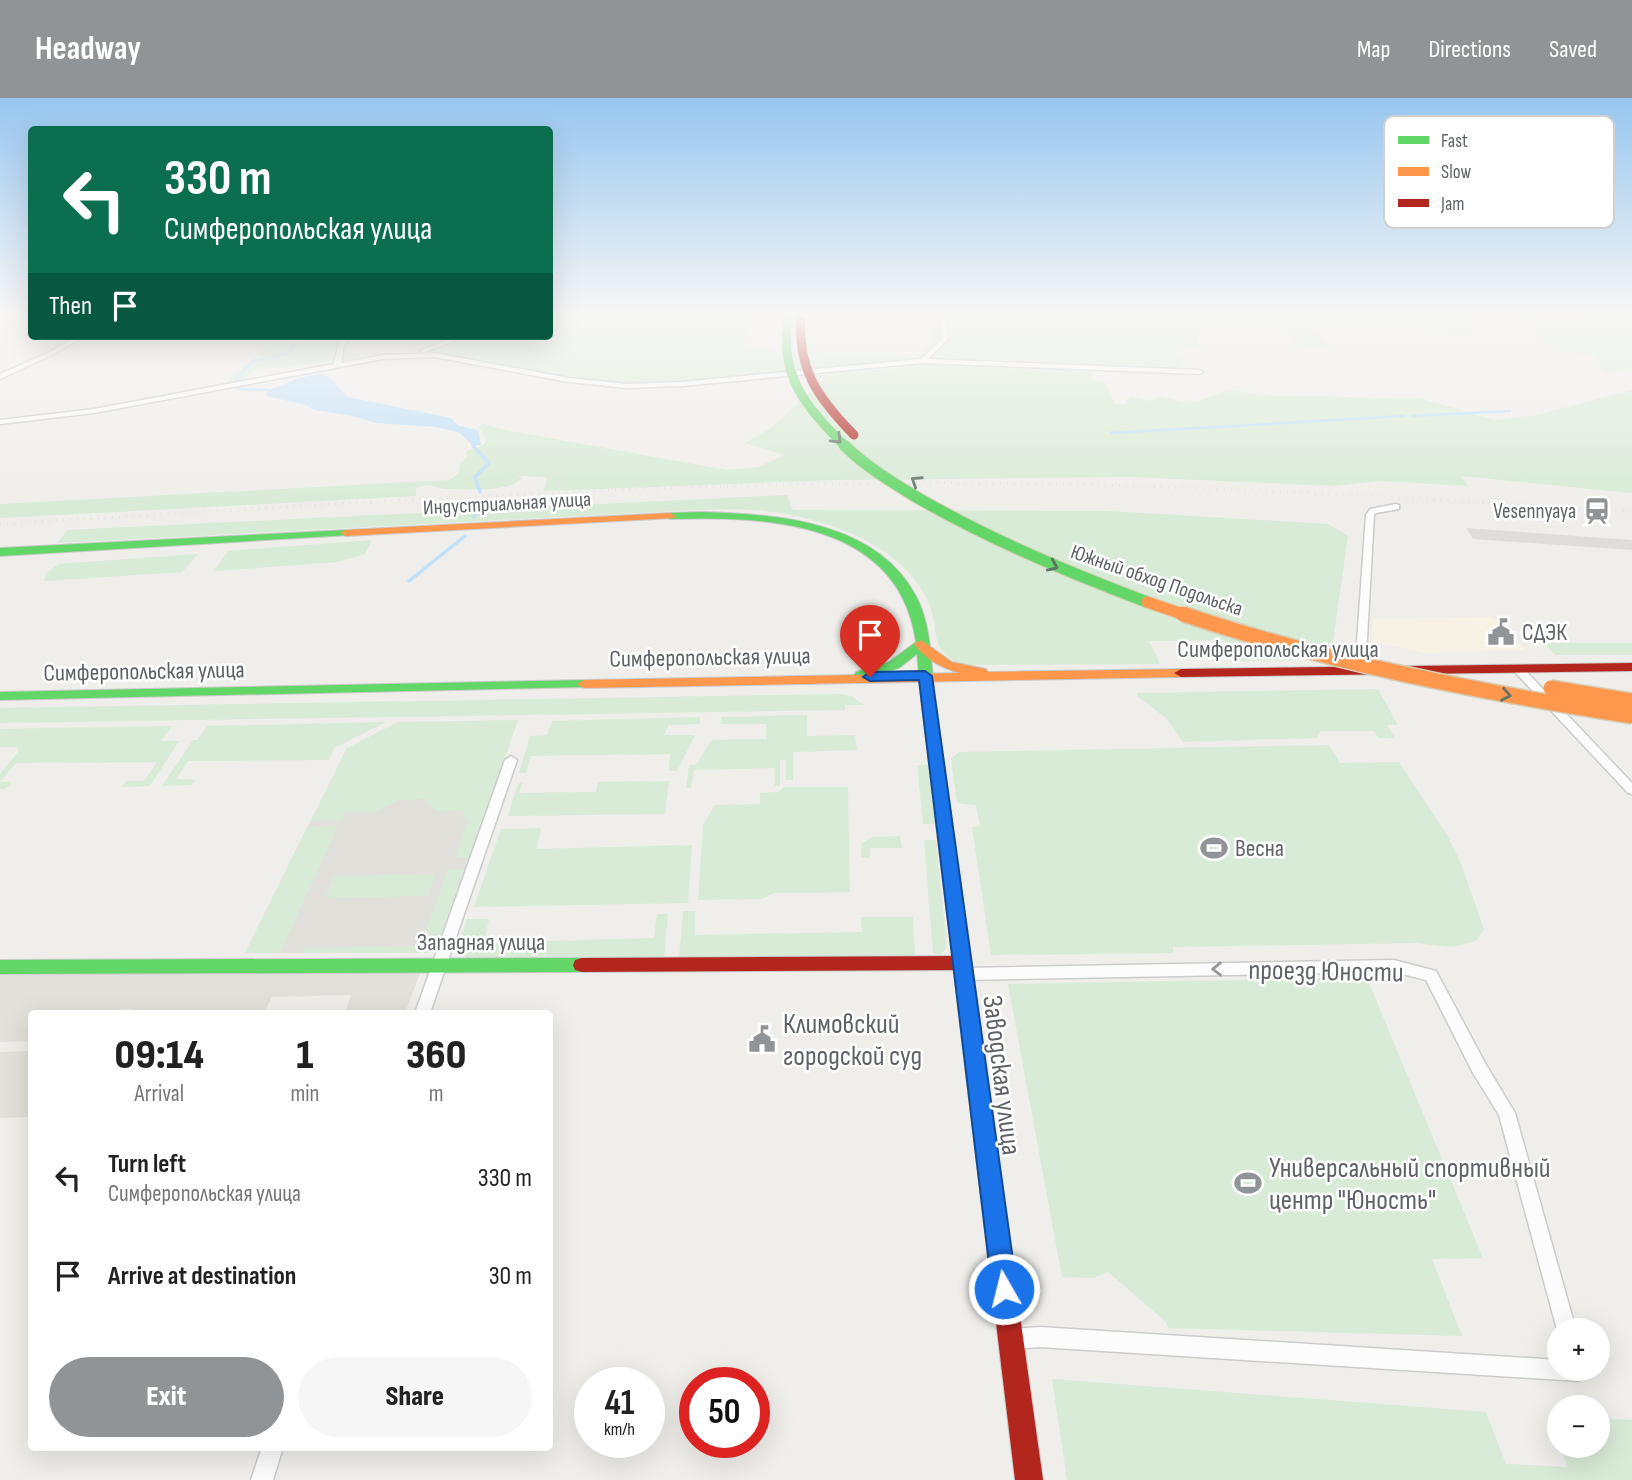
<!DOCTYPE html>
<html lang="en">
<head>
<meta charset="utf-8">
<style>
  body { margin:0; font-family:"Sofia Sans Condensed",sans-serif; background:#f6f6f6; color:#222; height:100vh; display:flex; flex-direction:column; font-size:26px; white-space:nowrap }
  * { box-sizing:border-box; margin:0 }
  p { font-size:23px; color:#767676 }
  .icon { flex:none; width:38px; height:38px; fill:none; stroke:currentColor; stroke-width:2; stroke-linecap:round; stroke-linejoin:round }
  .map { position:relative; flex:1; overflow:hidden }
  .sheet { position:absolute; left:28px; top:912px; width:525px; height:441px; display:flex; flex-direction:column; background:#fff; border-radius:7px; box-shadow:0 7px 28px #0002 }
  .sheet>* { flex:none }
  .hud { position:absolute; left:28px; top:28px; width:525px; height:214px; border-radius:7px; box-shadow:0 7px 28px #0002; background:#0b6e4f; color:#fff; overflow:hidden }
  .fabs { position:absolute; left:1547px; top:1220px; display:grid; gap:14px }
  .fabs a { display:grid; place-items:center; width:63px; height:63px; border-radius:50%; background:#fff; box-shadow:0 7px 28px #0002; font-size:35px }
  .speed { position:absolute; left:574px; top:1269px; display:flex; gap:14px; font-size:35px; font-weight:700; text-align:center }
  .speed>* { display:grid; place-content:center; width:91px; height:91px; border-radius:50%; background:#fff; box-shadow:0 7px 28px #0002; line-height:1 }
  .speed small { font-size:18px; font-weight:400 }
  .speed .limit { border:10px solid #d22; background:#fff; color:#111 }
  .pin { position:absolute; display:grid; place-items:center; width:60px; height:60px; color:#fff; margin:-72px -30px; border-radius:50% 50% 50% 0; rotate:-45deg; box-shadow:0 0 7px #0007 }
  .pin .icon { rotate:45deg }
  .me { position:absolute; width:77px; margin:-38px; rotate:352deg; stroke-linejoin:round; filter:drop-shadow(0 0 5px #0008) }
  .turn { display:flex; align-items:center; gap:24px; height:147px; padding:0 21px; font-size:32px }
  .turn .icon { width:91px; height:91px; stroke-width:2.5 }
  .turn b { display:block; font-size:49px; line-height:60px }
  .then { display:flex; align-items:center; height:66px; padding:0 21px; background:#0003; gap:14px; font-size:26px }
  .eta { display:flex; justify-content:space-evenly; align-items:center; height:119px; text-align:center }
  .eta b { font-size:42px; font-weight:800; line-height:49px }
  .primary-button { display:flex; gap:14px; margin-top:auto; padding:14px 21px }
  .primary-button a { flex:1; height:80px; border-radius:42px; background:#919496; color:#fff; font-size:28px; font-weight:800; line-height:80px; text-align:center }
  .primary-button a+a { background:#f6f6f6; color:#222 }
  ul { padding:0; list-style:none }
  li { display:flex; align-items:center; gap:21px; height:98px; padding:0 21px }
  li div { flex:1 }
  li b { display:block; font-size:26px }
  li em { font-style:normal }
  header { display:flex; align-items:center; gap:42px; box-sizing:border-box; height:98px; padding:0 35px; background:#919496; color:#fff }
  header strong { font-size:33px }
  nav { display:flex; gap:38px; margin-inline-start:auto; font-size:24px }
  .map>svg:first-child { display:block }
  .commercial { fill:#f7f3e4 }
  .industrial { fill:#dfddda }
  .education { fill:#e2e0da }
  .green { fill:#d8ebd6 }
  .water { fill:#bfe0f9 }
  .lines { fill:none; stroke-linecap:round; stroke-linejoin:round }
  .stream-far1 { stroke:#bfe0f9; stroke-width:2.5 }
  .stream { stroke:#bfe0f9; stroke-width:3.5 }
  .street-casing { stroke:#cbcccc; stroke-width:3 }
  .fast-casing { stroke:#cacacb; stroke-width:2 }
  .slow-casing { stroke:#cacacb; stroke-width:2 }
  .jam-casing { stroke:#cacacb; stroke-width:2 }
  .street { fill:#fdfcfc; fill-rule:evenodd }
  .fast { fill:#63d668; fill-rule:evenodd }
  .slow { fill:#ff974d; fill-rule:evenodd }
  .jam { fill:#b3261e; fill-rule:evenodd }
  .rail { stroke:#e4e4e4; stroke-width:3.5; stroke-dasharray:1 6; stroke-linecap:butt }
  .fast-bridge-far1-casing { stroke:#d7ceb8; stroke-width:10; stroke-linecap:butt }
  .fast-bridge-casing { stroke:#d7ceb8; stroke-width:13; stroke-linecap:butt }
  .slow-bridge-far1-casing { stroke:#d7ceb8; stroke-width:13; stroke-linecap:butt }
  .slow-bridge-casing { stroke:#d7ceb8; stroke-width:18; stroke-linecap:butt }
  .jam-bridge-casing { stroke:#d7ceb8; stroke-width:10; stroke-linecap:butt }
  .fast-bridge-far1 { stroke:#63d668; stroke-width:9 }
  .fast-bridge { stroke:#63d668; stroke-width:11 }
  .slow-bridge-far1 { stroke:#ff974d; stroke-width:11 }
  .slow-bridge { stroke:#ff974d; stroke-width:15 }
  .jam-bridge { stroke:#b3261e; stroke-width:9 }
  .oneway { stroke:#607468 }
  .oneway2 { stroke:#96999c }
  .route { fill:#1a73e8; stroke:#114b97; stroke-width:2 }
  .labels { text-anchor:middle; stroke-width:5; stroke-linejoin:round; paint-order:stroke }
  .far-street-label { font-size:21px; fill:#5f6368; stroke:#fff }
  .far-poi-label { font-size:21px; fill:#5f6368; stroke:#fff; text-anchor:end }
  .poi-label { font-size:24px; fill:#5f6368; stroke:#fff; text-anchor:start }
  .street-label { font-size:24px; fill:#5f6368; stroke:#fff }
  .near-street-label { font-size:28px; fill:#5f6368; stroke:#fff }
  .near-poi-label { font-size:28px; fill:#5f6368; stroke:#fff; text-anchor:start }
  .key { fill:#fff; stroke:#cfd0d2; stroke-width:2 }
  .key-label { font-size:19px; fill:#5f6368 }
</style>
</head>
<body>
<header>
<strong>Headway</strong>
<nav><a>Map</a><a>Directions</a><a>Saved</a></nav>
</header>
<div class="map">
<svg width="1632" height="1382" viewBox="0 0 1632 1382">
  <rect width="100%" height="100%" fill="#efeeea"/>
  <path class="commercial" d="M 1492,519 L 1526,552 L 1424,555 L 1372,543 L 1373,521 Z"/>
  <path class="industrial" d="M 1466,430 L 1632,442 L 1632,452 L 1473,441 Z"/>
  <path class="education" d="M 510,646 L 434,855 L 245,855 L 347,650 Z
    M 421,873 L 405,915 L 345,915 L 351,897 L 272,899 L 264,915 L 132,915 L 133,911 L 32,915 L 31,943 L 0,944 L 0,877 Z
    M 31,953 L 31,1019 L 0,1020 L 0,954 Z"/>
  <path class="green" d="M 550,217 L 757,217 L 749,229 L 742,251 L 917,258 L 928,251 L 935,217 L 1526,217 L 1567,222 L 1579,221 L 1580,217 L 1632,217 L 1632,273 L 1606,274 L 1593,257 L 1558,254 L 1515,218 L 1474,217 L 1484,227 L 1468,227 L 1472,237 L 1309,227 L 1215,229 L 1198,234 L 1198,249 L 1183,252 L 1184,267 L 1175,269 L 983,260 L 921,261 L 673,285 L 629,286 L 569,279 L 427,254 L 254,271 L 242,282 L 226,284 L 280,238 L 354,238 L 346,246 L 353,259 L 410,254 L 457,238 L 550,238 Z
    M 1282,229 L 1315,230 L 1328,249 L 1296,248 Z
    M 929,267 L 1091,274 L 1093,283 L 1105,284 L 1115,306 L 1125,306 L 1130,298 L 1152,303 L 1159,298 L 1183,304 L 1201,302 L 1230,291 L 1266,297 L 1423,301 L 1495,322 L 1533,318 L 1632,292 L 1632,395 L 1461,378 L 1468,388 L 1380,383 L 1335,388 L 1129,379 L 837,382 L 544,393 L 547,379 L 517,378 L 522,380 C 509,395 467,391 448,391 C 436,391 429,383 416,390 L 416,398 L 0,420 L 0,406 L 449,382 L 459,376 L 460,365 L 467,359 L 466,353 L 480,349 L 486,344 L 483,334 L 478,330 L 482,325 L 500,331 L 727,372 L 758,369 L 784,357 L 745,345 L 771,330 L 825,281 L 814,278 Z
    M 787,397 L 793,412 L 1109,413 L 1328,426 L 1348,438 L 1332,550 L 1285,551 L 1292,562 L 1237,563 L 1224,542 L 1149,543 L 1160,566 L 962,567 C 925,549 942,532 927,501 C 902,448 833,424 780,415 C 752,410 722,412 694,412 L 57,445 L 68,432 Z
    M 372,442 L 365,456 L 337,464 L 214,473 L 228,453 Z
    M 198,456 L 182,474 L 44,483 L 46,475 L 59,466 Z
    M 1543,545 L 1632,545 L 1632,557 L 1556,557 Z
    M 1378,591 L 1398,627 L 1387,627 L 1395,640 L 1378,640 L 1373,633 L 1321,633 L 1317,640 L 1183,644 L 1166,620 L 1137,598 L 1138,595 Z
    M 841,596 L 851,598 L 864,607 L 845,607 L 845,612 L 0,625 L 0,610 Z
    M 807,617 L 807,638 L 855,637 L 857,652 L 793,654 L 793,682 L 786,682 L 786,662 L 780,662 L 780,688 L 775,688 L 774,670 L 694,672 L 691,690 L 686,690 L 689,667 L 697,666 L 711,642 L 766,641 L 766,626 L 720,626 L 722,619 Z
    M 700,619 L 700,626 L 669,627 L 664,637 L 695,637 L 677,673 L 669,673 L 670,656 L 531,658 L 526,675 L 519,675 L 530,638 L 547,637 L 552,623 Z
    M 518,622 L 469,760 L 455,759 L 468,721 L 462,720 L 464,713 L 437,713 L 425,701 L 399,702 L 375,714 L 346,714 L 341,722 L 311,723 L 347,650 L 398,624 Z
    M 386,624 L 334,650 L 329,662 L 188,663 L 176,681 L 195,682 L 191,687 L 162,688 L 193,642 L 198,642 L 207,628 Z
    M 172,628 L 161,643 L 179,643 L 150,688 L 122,689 L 126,683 L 144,683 L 157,664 L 16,665 L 0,684 L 12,684 L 5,691 L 0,691 L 0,676 L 19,653 L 16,649 L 0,649 L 0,631 Z
    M 1329,647 L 1340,665 L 1399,664 L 1447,737 L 1460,763 L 1484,831 L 1476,843 L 1453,849 L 1414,845 L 1173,849 L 1173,855 L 991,857 L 972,729 L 980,728 L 976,707 L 957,705 L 951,661 L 959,654 Z
    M 917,667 L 928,667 L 936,726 L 923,726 Z
    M 669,683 L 665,716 L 508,718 L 518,685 L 522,685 L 519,695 L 596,694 L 598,684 Z
    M 784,689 L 848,689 L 850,794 L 774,795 L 762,801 L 698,802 L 703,727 L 715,707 L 760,706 L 760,695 L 778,694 Z
    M 338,728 L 280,855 L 245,855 L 307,729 Z
    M 541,730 L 537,751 L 692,747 L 688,805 L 474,809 L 501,731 Z
    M 900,738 L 902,750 L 870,750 L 869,760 L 861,760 L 861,746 L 872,739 Z
    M 924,742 L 936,742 L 947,849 L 942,856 L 933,856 Z
    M 448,771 L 465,771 L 434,855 L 302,855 L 304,850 L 420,848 Z
    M 435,776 L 428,798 L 325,800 L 334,778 Z
    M 683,813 L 695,813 L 695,837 L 862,834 L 861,819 L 913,819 L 915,857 L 679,860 Z
    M 657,816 L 668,816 L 664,860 L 467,861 L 457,851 L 467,821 L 489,821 L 484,845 L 654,840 Z
    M 1367,880 L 1483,1160 L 1432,1161 L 1462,1238 L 1168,1230 L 1166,1224 L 1108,1174 L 1093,1180 L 1062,1179 L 1008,886 Z
    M 1052,1281 L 1486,1314 L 1506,1366 L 1568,1369 L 1560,1348 L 1598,1348 L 1598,1320 L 1632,1322 L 1632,1382 L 1067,1382 Z"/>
  <path class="water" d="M 320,276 L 329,279 L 348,299 L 451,320 L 459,328 L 478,332 L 481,347 L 473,348 L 460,335 L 437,329 L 376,325 L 348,317 L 314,312 L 306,307 L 266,298 L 269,292 L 299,280 Z"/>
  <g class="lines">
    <path class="stream-far1" d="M 236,281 L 254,263 L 288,256 L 295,243 L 292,238
      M 237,291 L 269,292
      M 1413,318 L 1510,313
      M 1111,335 L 1404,318"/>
    <path class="stream" d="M 473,348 L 489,365 L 475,379 L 480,394
      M 474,419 L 478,410
      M 409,483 L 465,438"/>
    <defs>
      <path id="street" d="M 940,217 L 946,217 L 948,241 L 928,261 L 1200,272 L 1203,274 L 1200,276 L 923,265 L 682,288 L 627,290 L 569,284 L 434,259 L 383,261 L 94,315 L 0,326 L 0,322 L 94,311 L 334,266 L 338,247 L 346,238 L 352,238 L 344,247 L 341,265 L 383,257 L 434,255 L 569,280 L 627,286 L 682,284 L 921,261 L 942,241 Z
        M 77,238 L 84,238 L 54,256 L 0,281 L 0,276 L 50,254 Z
        M 458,238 L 467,238 L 425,254 L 420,253 Z
        M 1396,406 L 1399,407 L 1399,411 L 1376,415 L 1374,417 L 1366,558 L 1369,569 L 1364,572 L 1359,569 L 1356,558 L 1366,417 L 1370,411 Z
        M 1518,568 L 1522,569 L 1632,685 L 1632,696 L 1628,695 L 1514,573 L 1513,571 L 1514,569 Z
        M 511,658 L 517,662 L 430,915 L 415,915 L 505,662 Z
        M 1394,862 L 1436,873 L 1485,965 L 1515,1015 L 1576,1232 L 1559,1232 L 1559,1239 L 1499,1017 L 1473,975 L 1426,882 L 1394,874 L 964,882 L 959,880 L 957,876 L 959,872 L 964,870 Z
        M 1040,1229 L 1559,1262 L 1559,1270 L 1587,1270 L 1588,1273 L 1585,1280 L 1578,1283 L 1040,1249 L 1011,1251 L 1004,1248 L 1001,1241 L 1004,1234 L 1011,1231 Z
        M 262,1349 L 283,1349 L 273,1382 L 251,1382 Z"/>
      <path id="fast" d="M 700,414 C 777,416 878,423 917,500 C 932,530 931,568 935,600 L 933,603 L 928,604 L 921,600 L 917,556 L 899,570 L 861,581 L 854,577 L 856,574 L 889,564 L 916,544 C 899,423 767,418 670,421 L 664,418 L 670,415 Z
        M 346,432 L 352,435 L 350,437 L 0,458 L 0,450 Z
        M 584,582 L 591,586 L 589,589 L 0,602 L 0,594 Z
        M 582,860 L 589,862 L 591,867 L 589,872 L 582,874 L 0,876 L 0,862 Z"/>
      <path id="slow" d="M 670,415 L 676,418 L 674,420 L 346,438 L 340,435 L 346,432 Z
        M 921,542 L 952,564 L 986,571 L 988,574 L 1181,571 L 1188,575 L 1181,579 L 584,590 L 577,586 L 584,582 L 960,575 C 941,570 927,562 914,546 Z
        M 928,596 L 935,600 L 1000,1075 L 997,1082 L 989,1085 L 981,1082 L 978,1075 L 921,600 Z"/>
      <path id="jam" d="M 1632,565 L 1632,573 L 1181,579 L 1174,575 L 1181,571 Z
        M 963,858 L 970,860 L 972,865 L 970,870 L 963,872 L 582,874 L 575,872 L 573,867 L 575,862 L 582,860 Z
        M 989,1065 L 997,1068 L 1000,1075 L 1043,1382 L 1015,1382 L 978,1075 L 981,1068 Z"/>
    </defs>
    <use href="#street" class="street-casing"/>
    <use href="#fast" class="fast-casing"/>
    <use href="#slow" class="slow-casing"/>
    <use href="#jam" class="jam-casing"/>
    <use href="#street" class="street"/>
    <use href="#fast" class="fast"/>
    <use href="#slow" class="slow"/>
    <use href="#jam" class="jam"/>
    <path class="rail" d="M 0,426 C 292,409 585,388 877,385 C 1129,383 1381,397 1632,414"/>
    <defs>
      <path id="fast-bridge-far1" d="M 789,217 C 777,277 806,309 846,349"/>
      <path id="fast-bridge" d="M 844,347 C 865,368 893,385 918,400 C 991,442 1068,474 1147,504"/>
      <path id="slow-bridge-far1" d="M 1147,504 L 1188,518"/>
      <path id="slow-bridge" d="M 1183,516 C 1329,565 1480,594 1632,618
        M 1551,590 L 1632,603"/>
      <path id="jam-bridge" d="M 801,217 C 797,271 817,299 854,337"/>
    </defs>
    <use href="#fast-bridge-far1" class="fast-bridge-far1-casing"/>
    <use href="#fast-bridge" class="fast-bridge-casing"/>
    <use href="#slow-bridge-far1" class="slow-bridge-far1-casing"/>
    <use href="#slow-bridge" class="slow-bridge-casing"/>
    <use href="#jam-bridge" class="jam-bridge-casing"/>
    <use href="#fast-bridge-far1" class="fast-bridge-far1"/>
    <use href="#fast-bridge" class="fast-bridge"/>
    <use href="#slow-bridge-far1" class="slow-bridge-far1"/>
    <use href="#slow-bridge" class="slow-bridge"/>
    <use href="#jam-bridge" class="jam-bridge"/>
  </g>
  <defs><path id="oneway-chevron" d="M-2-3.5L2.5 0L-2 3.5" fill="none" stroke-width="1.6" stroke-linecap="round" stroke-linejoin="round" transform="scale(1.75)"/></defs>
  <g class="oneway">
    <use href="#oneway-chevron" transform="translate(837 341) rotate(45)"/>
    <use href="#oneway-chevron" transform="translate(916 383) rotate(-147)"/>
    <use href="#oneway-chevron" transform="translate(1053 468) rotate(24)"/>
    <use href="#oneway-chevron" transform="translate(1506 597) rotate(11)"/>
  </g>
  <use class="oneway2" href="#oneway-chevron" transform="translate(1217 871) rotate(179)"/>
  <linearGradient id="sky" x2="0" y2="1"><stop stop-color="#97c6ef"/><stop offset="0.53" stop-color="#f8f7f6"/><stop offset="1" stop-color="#f8f7f6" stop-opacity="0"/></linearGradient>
  <rect width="1632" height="410" fill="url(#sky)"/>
  <path class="route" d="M 925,573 L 932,578 L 1017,1191 L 1013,1200 L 1004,1204 L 996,1200 L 992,1191 L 919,582 L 870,583 L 863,579 L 870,574 Z"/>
  <defs>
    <symbol id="station-bare" viewBox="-9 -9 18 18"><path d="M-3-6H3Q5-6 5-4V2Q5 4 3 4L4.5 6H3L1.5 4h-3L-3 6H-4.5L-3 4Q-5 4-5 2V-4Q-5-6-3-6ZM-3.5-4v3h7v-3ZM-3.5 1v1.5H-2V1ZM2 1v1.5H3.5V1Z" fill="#919496" stroke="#fff" stroke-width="2.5" paint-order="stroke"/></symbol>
    <symbol id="civic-bare" viewBox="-9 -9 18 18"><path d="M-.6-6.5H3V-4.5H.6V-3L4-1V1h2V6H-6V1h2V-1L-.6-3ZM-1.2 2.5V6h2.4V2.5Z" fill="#919496" stroke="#fff" stroke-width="2.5" paint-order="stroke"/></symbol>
    <symbol id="stadium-bare" viewBox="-9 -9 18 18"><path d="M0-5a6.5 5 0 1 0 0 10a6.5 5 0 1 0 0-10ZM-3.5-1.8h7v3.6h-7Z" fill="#919496" stroke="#fff" stroke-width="2.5" paint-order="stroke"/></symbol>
  </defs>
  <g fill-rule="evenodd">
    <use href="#station-bare" x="1578" y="394" width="38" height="38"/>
    <use href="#civic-bare" x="1482" y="515" width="38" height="38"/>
    <use href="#stadium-bare" x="1195" y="731" width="38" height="38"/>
    <use href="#civic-bare" x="743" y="922" width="38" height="38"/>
    <use href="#stadium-bare" x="1229" y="1066" width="38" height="38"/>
  </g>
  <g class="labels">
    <g class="far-street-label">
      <text transform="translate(507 405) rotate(-3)" y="7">Индустриальная улица</text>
      <text transform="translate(1157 482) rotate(19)" y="7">Южный обход Подольска</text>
    </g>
    <g class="far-poi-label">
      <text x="1576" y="420">Vesennyaya</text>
    </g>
    <g class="poi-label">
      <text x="1522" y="542">СДЭК</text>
      <text x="1235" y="758">Весна</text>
    </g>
    <g class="street-label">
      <text x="1278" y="559">Симферопольская улица</text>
      <text transform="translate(710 559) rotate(-1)" y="8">Симферопольская улица</text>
      <text transform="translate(144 573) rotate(-1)" y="8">Симферопольская улица</text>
      <text x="481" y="852">Западная улица</text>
    </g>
    <g class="near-street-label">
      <text transform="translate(1326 872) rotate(1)" y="10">проезд Юности</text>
      <text transform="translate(1003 977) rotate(83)" y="10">Заводская улица</text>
    </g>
    <g class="near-poi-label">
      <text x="783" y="935">Климовский<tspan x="783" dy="32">городской суд</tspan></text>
      <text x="1269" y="1079">Универсальный спортивный<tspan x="1269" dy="32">центр "Юность"</tspan></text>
    </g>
  </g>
  <rect x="1384" y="18" width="230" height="112" rx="10" class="key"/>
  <rect x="1398" y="38" width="31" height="8" fill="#63d668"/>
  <rect x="1398" y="69" width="31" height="9" fill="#ff974d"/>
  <rect x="1398" y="101" width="31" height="8" fill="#b3261e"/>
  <g class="key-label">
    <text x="1441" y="49">Fast</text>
    <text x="1441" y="80">Slow</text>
    <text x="1441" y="112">Jam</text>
  </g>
</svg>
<div class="fabs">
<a>+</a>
<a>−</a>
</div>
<div class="speed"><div>41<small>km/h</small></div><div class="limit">50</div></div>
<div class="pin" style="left:870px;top:579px;background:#d93025"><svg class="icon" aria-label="arrive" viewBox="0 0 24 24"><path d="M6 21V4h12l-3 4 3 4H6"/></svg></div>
<svg class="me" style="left:1004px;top:1191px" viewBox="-20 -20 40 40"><circle r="17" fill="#1a73e8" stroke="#fff" stroke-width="3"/><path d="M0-11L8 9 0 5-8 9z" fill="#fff"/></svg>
<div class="hud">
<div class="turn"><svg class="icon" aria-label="left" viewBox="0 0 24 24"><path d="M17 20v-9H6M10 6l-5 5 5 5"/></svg><div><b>330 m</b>Симферопольская улица</div></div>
<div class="then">Then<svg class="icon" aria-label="arrive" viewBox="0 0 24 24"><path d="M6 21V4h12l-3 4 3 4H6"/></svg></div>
</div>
<section class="sheet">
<div class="eta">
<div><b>09:14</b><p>Arrival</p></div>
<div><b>1</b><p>min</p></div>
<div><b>360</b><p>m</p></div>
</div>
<ul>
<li><svg class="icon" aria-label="left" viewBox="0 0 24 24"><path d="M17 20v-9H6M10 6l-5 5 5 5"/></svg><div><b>Turn left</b><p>Симферопольская улица</p></div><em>330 m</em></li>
<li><svg class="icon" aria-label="arrive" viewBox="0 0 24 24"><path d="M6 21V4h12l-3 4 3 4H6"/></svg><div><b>Arrive at destination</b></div><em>30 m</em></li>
</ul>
<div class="primary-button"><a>Exit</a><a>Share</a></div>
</section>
</div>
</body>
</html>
